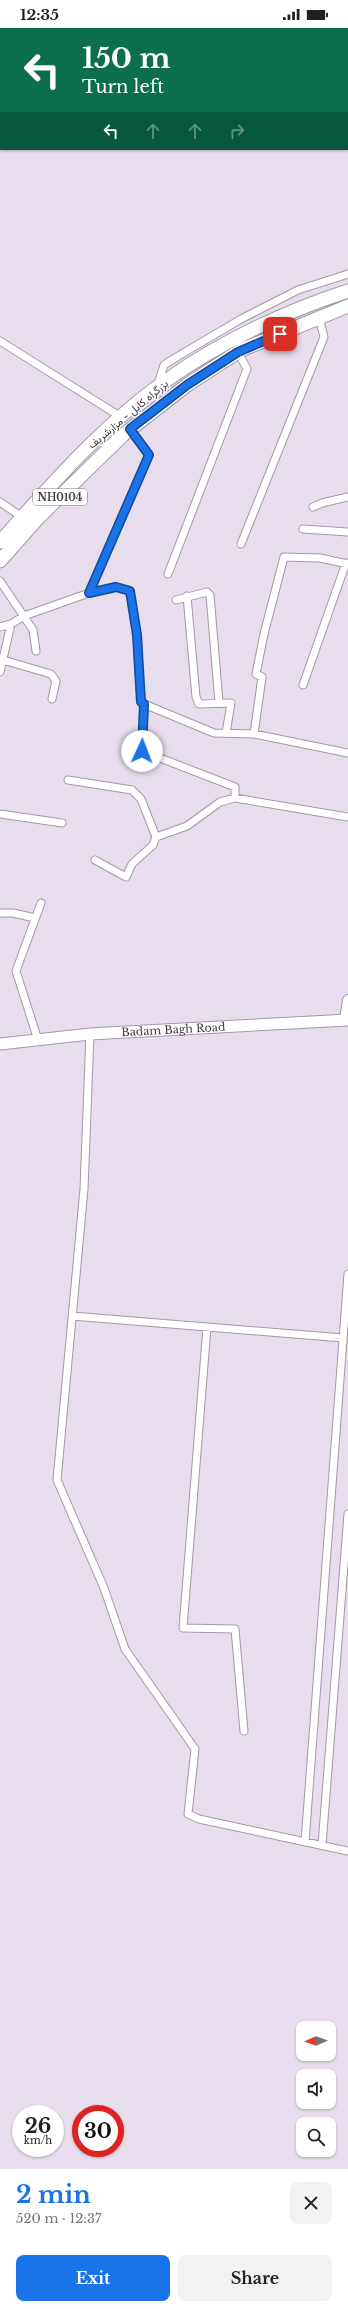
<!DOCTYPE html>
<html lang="en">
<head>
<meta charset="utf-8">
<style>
  body { margin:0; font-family:"Libre Baskerville",Vazirmatn,serif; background:#f2f2f2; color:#202124; height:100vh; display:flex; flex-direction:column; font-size:15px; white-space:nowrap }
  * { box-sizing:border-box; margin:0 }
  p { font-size:13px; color:#757577 }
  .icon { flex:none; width:22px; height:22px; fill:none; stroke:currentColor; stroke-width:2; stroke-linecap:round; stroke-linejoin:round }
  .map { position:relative; height:2141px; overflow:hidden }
  .sheet { display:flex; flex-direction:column; background:#fff; flex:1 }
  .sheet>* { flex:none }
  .hud { position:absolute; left:0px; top:0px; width:348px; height:122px; box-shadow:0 1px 3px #0004; background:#0b6e4f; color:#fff; overflow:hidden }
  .needle { width:26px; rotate:268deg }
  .buttons { position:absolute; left:296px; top:1993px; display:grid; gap:8px }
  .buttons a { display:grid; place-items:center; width:40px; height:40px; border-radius:8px; background:#fff; box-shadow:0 1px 3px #0004; font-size:20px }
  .speed { position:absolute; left:12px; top:2077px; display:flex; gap:8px; font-size:20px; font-weight:700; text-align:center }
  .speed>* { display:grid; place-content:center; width:52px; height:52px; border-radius:50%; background:#fff; box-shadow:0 1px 3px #0004; line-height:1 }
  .speed small { font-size:10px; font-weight:400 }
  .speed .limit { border:6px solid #d22; background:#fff; color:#111 }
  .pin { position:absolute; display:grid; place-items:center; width:34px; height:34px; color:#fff; margin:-17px; border-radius:8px; box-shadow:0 2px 6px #0006 }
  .me { position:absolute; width:44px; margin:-22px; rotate:2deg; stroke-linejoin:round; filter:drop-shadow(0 0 3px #0008) }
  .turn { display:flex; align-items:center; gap:14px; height:84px; padding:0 16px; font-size:18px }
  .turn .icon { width:52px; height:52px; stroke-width:2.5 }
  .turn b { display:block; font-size:28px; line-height:34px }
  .lanes { display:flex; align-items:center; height:38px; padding:0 16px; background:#0003; justify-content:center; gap:20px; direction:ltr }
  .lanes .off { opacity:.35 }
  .round { display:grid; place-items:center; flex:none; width:42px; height:42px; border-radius:8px; background:#f2f2f2 }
  .head { display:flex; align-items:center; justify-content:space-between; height:68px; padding:0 16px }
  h1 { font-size:24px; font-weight:700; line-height:30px; color:#1a73e8 }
  .cta { display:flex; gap:8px; margin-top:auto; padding:8px 16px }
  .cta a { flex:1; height:46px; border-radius:8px; background:#1a73e8; color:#fff; font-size:16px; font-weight:700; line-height:46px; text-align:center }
  .cta a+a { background:#f2f2f2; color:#202124 }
  .status { display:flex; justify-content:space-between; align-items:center; height:28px; padding:0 20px; background:#fff; direction:ltr }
  .status svg { height:11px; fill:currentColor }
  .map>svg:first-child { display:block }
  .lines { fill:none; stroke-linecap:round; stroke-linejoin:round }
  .street-casing { stroke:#a298a8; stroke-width:9 }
  .secondary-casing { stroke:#a298a8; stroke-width:12 }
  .primary-casing { stroke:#a298a8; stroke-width:13 }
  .highway-casing { stroke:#a298a8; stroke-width:15 }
  .street { stroke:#fff; stroke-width:7 }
  .secondary { stroke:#fff; stroke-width:10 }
  .primary { stroke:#fff; stroke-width:11 }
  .highway { stroke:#fff; stroke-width:13 }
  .route-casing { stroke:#114b97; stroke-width:10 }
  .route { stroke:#1a73e8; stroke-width:7 }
  .labels { text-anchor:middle; stroke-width:3; stroke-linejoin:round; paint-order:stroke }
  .shield { fill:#fff; stroke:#79767b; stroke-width:1 }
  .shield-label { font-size:10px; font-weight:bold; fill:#403b42 }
  .street-label { font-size:11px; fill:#403b42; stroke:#fff }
</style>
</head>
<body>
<div class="status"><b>12:35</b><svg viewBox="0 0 49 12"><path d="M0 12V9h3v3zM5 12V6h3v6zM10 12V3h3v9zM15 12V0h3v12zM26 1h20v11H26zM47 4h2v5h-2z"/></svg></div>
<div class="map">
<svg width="348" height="2141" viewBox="0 0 348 2141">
  <rect width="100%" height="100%" fill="#e8dded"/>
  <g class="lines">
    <defs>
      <path id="street" d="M 39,0 L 39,1
        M 0,313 L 121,389
        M 158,356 L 164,337 L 175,330 L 241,291 L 298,262 L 348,246
        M 0,474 L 22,489
        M 313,479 L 322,475 L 348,469
        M 303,501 L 348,504
        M 241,516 L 324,309 L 319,289
        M 168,546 L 247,341 L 238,324
        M 0,553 L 33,602 L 36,623
        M 89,565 L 149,427 L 130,401
        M 187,568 L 196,669 L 199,676 L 231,675 L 226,705
        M 176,572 L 207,564 L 210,567 L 219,674
        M 0,599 L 11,596 L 24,588 L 89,565 L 115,559 L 130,563 L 137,607 L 141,674 L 144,676 L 142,723 L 235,759 L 235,770
        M 3,632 L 51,646 L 56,653 L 52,671
        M 0,644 L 11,596
        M 303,657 L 346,535
        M 144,676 L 214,705 L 254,706 L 348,725
        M 254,706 L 262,649 L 256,646 L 264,606 L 284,529 L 320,530 L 348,536
        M 68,752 L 132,762 L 141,771 L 156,809 L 153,817 L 132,836 L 126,849 L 95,832
        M 0,786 L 62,795
        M 156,809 L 187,798 L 220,774 L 235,770 L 348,789
        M 0,885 L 13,885 L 35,890
        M 90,1006 L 84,1161 L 57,1452 L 104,1560 L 125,1621 L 195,1721 L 188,1786 L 199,1791 L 348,1823
        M 38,1012 L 16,943 L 41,875
        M 72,1288 L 343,1310
        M 207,1299 L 183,1600 L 235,1601 L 244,1703
        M 305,1814 L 348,1246
        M 322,1817 L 348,1486"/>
      <path id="secondary" d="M 345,992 L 348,972"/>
      <g id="primary">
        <path id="s1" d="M 0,1016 L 90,1006 L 348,992"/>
      </g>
      <path id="highway" d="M 0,514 C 50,458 102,398 164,354 C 220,314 284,284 348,263
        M 0,533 L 39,489 L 123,407 L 187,357 L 241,322 L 348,278"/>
    </defs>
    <use href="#street" class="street-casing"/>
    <use href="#secondary" class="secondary-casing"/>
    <use href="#primary" class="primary-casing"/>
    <use href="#highway" class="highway-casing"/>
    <use href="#street" class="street"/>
    <use href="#secondary" class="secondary"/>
    <use href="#primary" class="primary"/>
    <use href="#highway" class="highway"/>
  </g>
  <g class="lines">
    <defs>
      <path id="route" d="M 142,723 L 144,676 L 141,674 L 137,607 L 130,563 L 116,559 L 89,565 L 149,427 L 130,401 L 187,357 L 238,324 L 280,306"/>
    </defs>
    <use href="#route" class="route-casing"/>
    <use href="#route" class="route"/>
  </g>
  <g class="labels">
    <rect class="shield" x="33" y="461" width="54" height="16" rx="3"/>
    <g class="shield-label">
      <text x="60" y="473">NH0104</text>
    </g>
    <g class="street-label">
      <text transform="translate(128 386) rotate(-40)" y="4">بزرگراه کابل - مزارشریف</text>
      <text dy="4" stroke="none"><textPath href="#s1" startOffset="174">Badam Bagh Road</textPath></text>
    </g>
  </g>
</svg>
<div class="buttons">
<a><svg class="needle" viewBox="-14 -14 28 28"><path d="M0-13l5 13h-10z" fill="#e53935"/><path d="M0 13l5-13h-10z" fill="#757577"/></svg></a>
<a><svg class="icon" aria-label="sound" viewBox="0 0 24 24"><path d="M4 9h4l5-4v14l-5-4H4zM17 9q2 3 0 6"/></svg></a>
<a><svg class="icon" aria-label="search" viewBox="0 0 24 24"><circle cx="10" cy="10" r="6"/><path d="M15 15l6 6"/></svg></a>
</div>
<div class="speed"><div>26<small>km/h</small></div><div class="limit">30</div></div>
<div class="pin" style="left:280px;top:306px;background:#d93025"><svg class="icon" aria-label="arrive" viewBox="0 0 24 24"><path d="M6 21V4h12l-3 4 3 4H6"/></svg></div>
<svg class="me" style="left:142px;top:723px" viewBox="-20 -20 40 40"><circle r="19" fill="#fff"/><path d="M0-13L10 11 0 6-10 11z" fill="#1a73e8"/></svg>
<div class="hud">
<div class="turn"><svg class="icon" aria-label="left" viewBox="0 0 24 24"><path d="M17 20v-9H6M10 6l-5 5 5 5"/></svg><div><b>150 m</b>Turn left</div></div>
<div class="lanes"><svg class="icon" aria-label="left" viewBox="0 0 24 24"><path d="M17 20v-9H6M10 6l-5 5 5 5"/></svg><svg class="icon off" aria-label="ahead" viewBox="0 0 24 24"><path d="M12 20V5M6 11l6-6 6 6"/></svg><svg class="icon off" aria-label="ahead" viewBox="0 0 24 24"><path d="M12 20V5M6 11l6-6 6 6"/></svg><svg class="icon off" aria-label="right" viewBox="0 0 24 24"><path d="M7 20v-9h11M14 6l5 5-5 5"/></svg></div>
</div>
</div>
<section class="sheet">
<div class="head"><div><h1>2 min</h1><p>520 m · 12:37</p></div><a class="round"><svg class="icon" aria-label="close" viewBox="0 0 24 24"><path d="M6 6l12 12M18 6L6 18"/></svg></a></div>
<div class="cta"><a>Exit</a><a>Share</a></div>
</section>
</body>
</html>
